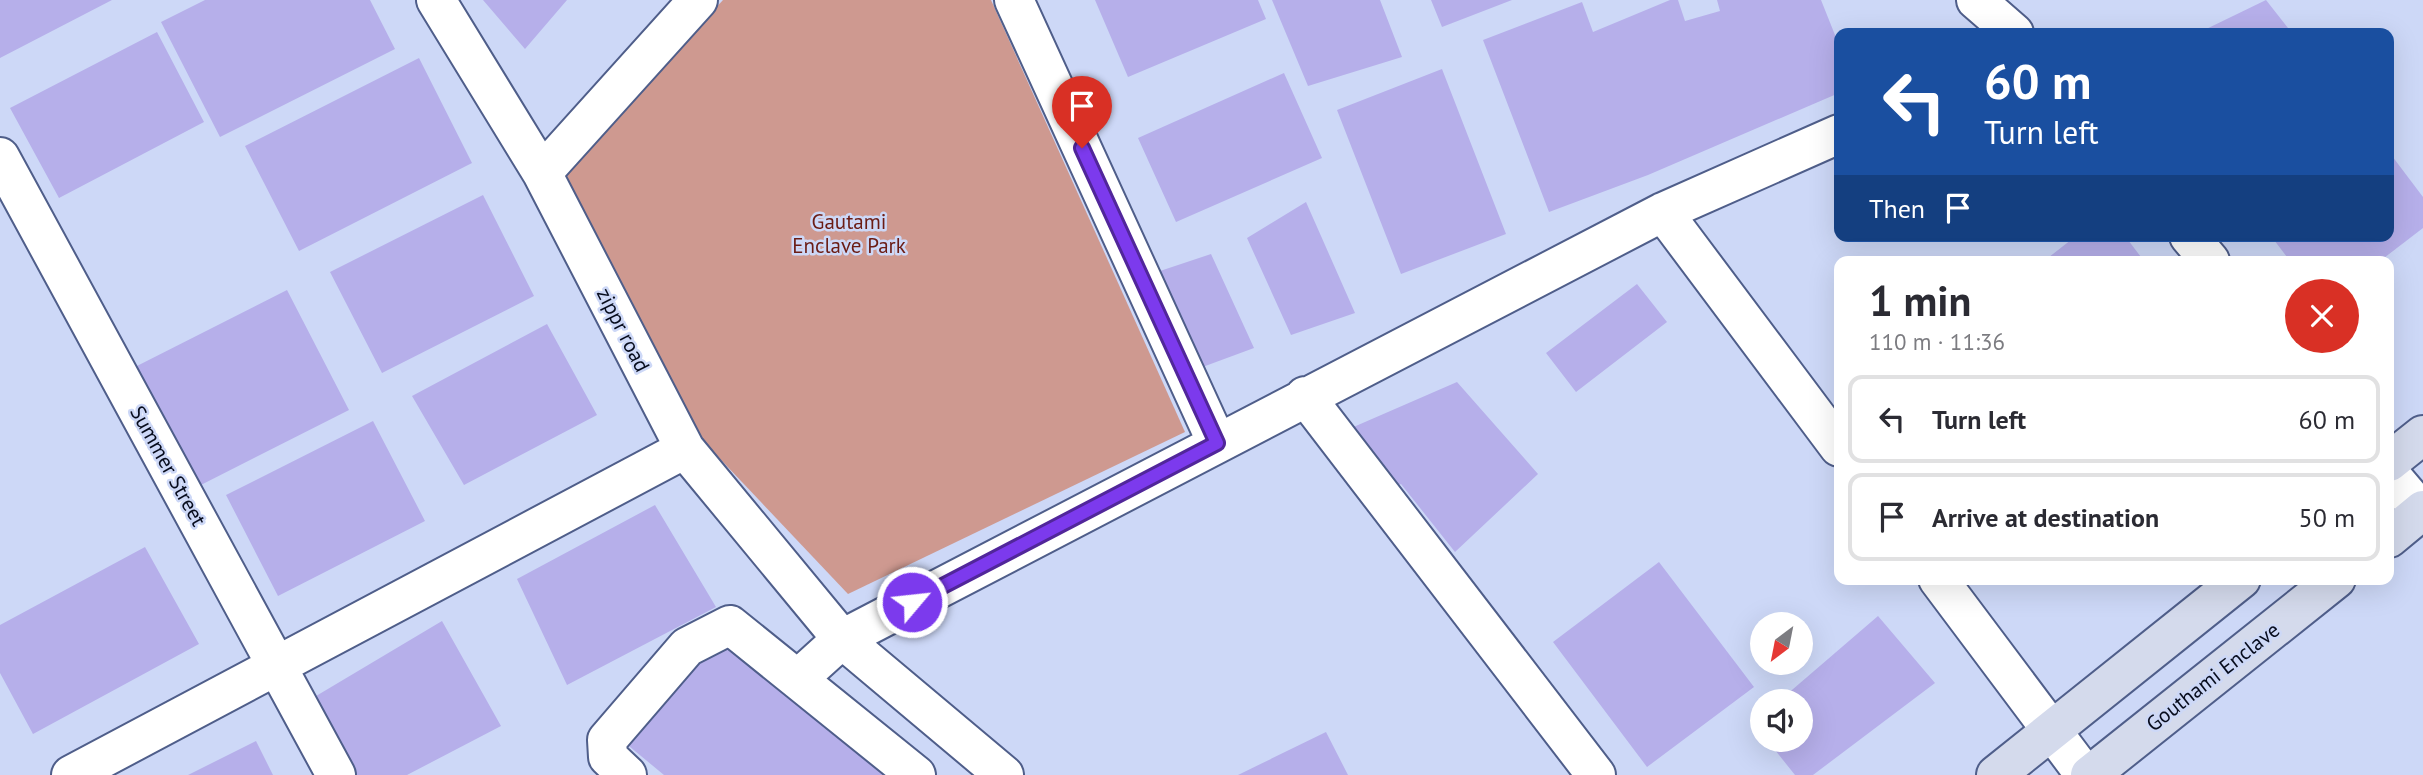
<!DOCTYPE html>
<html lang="en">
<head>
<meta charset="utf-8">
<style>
  body { margin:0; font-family:"PT Sans",sans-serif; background:#f7f7f7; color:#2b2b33; height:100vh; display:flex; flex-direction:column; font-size:26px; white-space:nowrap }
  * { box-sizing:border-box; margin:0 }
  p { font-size:23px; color:#7c7c81 }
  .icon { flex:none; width:38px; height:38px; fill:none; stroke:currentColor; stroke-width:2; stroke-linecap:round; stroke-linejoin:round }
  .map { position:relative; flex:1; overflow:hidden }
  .side { position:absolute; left:1834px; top:256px; width:560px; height:329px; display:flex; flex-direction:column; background:#fff; border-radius:14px; box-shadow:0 7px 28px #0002 }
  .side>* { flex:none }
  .hud { position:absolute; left:1834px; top:28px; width:560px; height:214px; border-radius:14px; box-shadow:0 7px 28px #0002; background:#1a4fa0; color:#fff; overflow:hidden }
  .needle { width:46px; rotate:212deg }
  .controls { position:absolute; left:1750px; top:612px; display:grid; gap:14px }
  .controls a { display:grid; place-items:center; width:63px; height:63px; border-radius:50%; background:#fff; box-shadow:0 7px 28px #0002; font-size:35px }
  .pin { position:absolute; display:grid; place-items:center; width:60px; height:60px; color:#fff; margin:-72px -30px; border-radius:50% 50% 50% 0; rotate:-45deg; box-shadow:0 0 7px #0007 }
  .pin .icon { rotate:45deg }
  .me { position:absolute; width:77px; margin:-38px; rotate:62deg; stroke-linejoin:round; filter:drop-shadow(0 0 5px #0008) }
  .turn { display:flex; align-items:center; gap:24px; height:147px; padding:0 35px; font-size:32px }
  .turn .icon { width:91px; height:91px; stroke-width:2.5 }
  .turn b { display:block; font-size:49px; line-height:60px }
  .then { display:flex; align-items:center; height:66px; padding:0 35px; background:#0003; gap:14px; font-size:26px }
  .round { display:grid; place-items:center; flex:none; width:74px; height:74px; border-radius:37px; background:#f7f7f7 }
  .headline { display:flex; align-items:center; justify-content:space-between; height:119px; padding:0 35px }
  h1 { font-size:42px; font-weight:800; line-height:52px }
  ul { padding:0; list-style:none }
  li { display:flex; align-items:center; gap:21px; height:88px; margin:0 14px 10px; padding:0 21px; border:4px solid #e1e1e2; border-radius:14px }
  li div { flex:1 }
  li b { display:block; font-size:26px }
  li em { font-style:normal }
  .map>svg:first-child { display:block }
  .green { fill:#ce9990 }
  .building { fill:#b6afea }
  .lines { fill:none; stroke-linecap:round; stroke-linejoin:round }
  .street-casing { stroke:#4f5e8a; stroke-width:42 }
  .secondary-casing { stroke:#4f5e8a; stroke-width:42 }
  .street { stroke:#fff; stroke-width:38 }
  .secondary { stroke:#d4daec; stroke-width:38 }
  .route-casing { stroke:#51269a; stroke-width:18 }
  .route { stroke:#7c3aed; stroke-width:12 }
  .labels { text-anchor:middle; stroke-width:5; stroke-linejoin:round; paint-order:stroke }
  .park-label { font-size:21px; fill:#6b1c14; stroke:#cdd8f7 }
  .street-label { font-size:21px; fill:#070c1d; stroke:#cdd8f7 }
</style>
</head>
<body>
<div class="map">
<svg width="2423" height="775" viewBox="0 0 2423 775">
  <rect width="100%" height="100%" fill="#cdd8f7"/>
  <path class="green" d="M 723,0 L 991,0 L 1185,432 L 848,594 L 705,443 L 561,177 Z"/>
  <path class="building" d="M 0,0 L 112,0 L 0,58 Z
    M 205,0 L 370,0 L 395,49 L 220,137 L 161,22 Z
    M 483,0 L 567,0 L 525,49 Z
    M 1095,0 L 1258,0 L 1266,19 L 1128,77 Z
    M 1272,0 L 1380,0 L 1402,57 L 1308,86 Z
    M 1431,0 L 1512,0 L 1442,27 Z
    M 1670,0 L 1678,0 L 1685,21 L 1720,11 L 1717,0 L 1821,0 L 1839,45 L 1839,93 L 1648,175 L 1549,212 L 1483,40 L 1582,2 L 1593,32 Z
    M 2266,0 L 2292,33 L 2198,33 Z
    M 157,32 L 204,122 L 59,198 L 10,108 Z
    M 419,58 L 472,163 L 299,251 L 245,146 Z
    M 1442,69 L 1506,234 L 1401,274 L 1337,110 Z
    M 1284,73 L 1322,158 L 1176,222 L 1138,138 Z
    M 2389,152 L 2423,197 L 2423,228 L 2380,261 L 2290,261 L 2271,236 L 2389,236 Z
    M 483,195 L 534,296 L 382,373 L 330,272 Z
    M 1306,202 L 1355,313 L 1291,335 L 1247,238 Z
    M 2076,236 L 2125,236 L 2144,261 L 2044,261 Z
    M 1211,254 L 1254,348 L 1189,372 L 1151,274 Z
    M 1637,284 L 1667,322 L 1576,392 L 1546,353 Z
    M 287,290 L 349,410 L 191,490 L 129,370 Z
    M 547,324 L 597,415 L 464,485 L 412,396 Z
    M 1457,382 L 1538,474 L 1455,552 L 1401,484 L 1384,490 L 1342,432 Z
    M 373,421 L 425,521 L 278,596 L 226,495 Z
    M 655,505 L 716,607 L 567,685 L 517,579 Z
    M 145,547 L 199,644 L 33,734 L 0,673 L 0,625 Z
    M 1659,562 L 1754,687 L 1647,767 L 1553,642 Z
    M 1878,616 L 1935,683 L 1813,775 L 1795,775 L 1767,740 L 1801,740 L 1801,702 L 1778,702 Z
    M 442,621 L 501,726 L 407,775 L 341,775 L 306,702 Z
    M 733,630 L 905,775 L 664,775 L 618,737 Z
    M 1326,732 L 1348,775 L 1238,775 Z
    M 256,741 L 273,775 L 188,775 Z"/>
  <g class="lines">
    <defs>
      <path id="street" d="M 436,0 L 542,173 L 685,449 L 842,639 L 1004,775
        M 1014,0 L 1217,443
        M 1976,0 L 2014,33
        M 0,157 L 336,775
        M 542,173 L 698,0
        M 1663,212 L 1839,447
        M 2189,236 L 2210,261
        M 1305,396 L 1596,775
        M 2389,473 L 2423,513
        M 1938,579 L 2085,775
        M 799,678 L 842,639 L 1663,212 L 1839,134
        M 71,775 L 685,449
        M 627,775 L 608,757 L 607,740 L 687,647 L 730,625 L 916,775"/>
      <path id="secondary" d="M 2389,462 L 2423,435
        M 2389,538 L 2423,510
        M 1996,775 L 2241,579
        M 2090,775 L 2336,579"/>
    </defs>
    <use href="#street" class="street-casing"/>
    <use href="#secondary" class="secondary-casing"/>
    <use href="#street" class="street"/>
    <use href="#secondary" class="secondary"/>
  </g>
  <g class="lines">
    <defs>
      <path id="route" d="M 912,602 L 1217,443 L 1082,148"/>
    </defs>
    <use href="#route" class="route-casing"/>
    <use href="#route" class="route"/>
  </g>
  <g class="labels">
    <g class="park-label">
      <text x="849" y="229">Gautami<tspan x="849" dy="24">Enclave Park</tspan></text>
    </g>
    <g class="street-label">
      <text transform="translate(623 330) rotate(63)" y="7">zippr road</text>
      <text transform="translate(168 466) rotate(61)" y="7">Summer Street</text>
      <text transform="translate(2213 677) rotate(-38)" y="7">Gouthami Enclave</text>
    </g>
  </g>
</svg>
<div class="controls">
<a><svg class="needle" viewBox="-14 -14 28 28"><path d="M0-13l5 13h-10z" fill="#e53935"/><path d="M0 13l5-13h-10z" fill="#7c7c81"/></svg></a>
<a><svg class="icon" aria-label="sound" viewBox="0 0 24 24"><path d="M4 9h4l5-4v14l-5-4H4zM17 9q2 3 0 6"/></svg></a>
</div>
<div class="pin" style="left:1082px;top:148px;background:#d93025"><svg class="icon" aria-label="arrive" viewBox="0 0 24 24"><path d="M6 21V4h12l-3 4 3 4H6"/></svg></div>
<svg class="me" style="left:912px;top:602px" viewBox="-20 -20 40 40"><circle r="17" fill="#7c3aed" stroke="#fff" stroke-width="3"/><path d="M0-11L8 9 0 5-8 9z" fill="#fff"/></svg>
<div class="hud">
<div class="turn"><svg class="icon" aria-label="left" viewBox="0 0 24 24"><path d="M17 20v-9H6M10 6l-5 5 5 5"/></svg><div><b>60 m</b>Turn left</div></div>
<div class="then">Then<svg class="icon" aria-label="arrive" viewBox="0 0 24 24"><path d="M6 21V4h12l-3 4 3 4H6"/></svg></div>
</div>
<section class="side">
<div class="headline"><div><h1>1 min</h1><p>110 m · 11:36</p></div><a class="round" style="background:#d93025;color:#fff"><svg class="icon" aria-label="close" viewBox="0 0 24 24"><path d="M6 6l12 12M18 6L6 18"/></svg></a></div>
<ul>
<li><svg class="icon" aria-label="left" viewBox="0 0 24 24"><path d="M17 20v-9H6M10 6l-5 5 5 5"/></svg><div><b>Turn left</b></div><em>60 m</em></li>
<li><svg class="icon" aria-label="arrive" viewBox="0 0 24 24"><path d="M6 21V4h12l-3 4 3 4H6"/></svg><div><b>Arrive at destination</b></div><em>50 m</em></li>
</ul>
</section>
</div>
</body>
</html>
